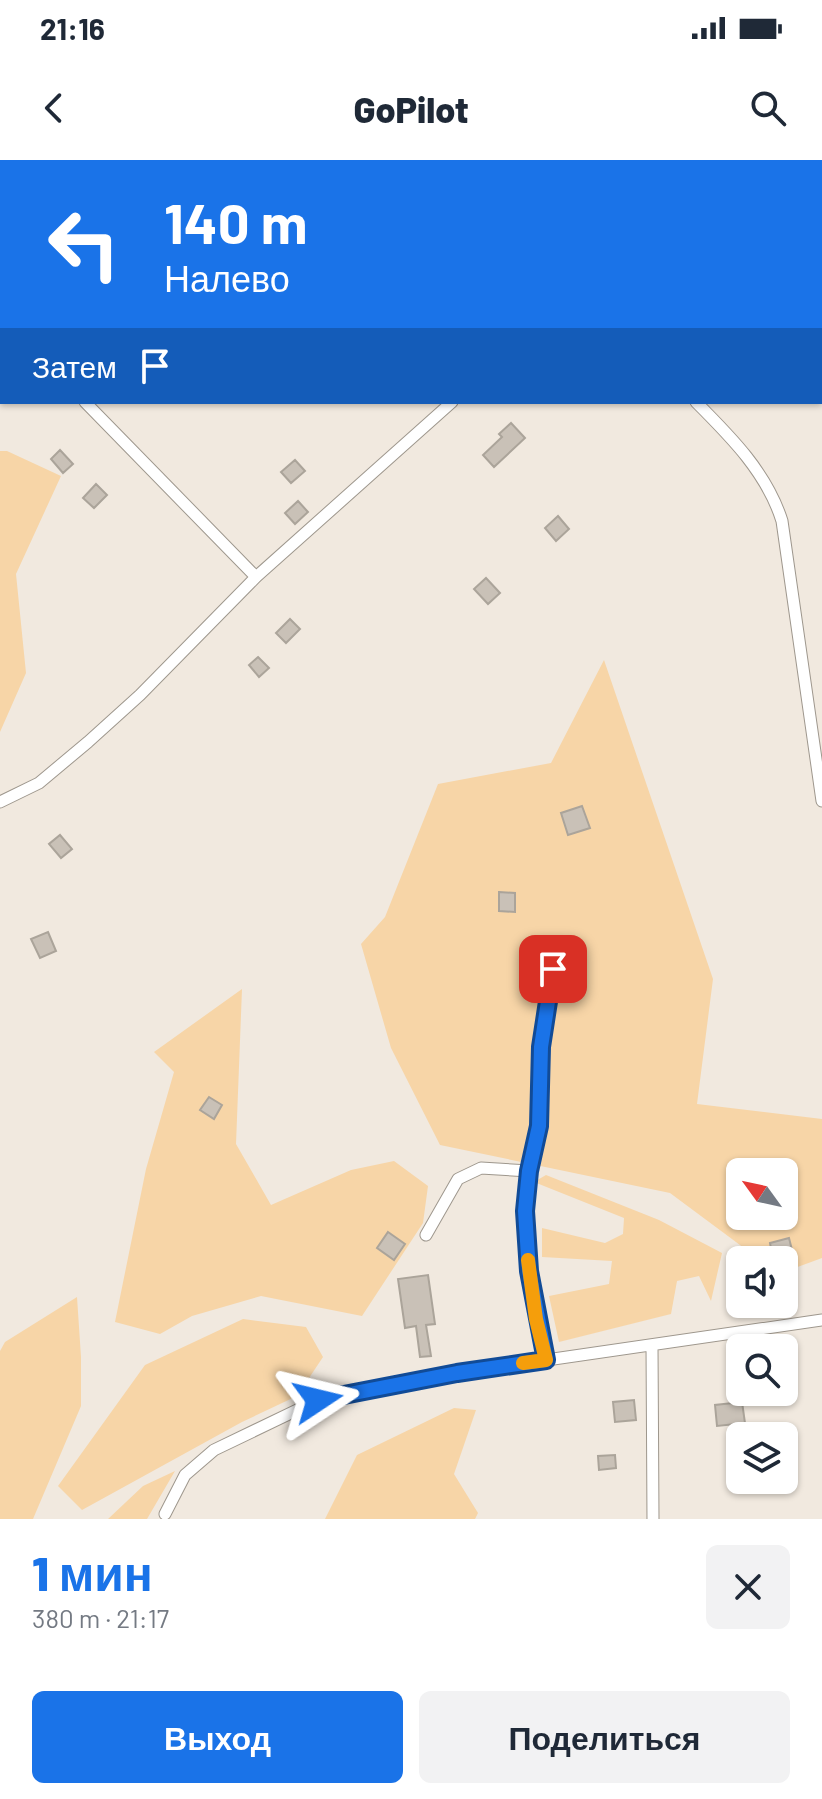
<!DOCTYPE html>
<html lang="ru">
<head>
<meta charset="utf-8">
<style>
  body { margin:0; font-family:Barlow,sans-serif; background:#f2f2f3; color:#1f2937; height:100vh; display:flex; flex-direction:column; font-size:30px; white-space:nowrap }
  * { box-sizing:border-box; margin:0 }
  p { font-size:26px; color:#747a83 }
  .icon { flex:none; width:44px; height:44px; fill:none; stroke:currentColor; stroke-width:2; stroke-linecap:round; stroke-linejoin:round }
  .map { position:relative; height:1359px; overflow:hidden }
  .details { display:flex; flex-direction:column; background:#fff; flex:1 }
  .details>* { flex:none }
  .top-card { position:absolute; left:0px; top:0px; width:822px; height:244px; box-shadow:0 2px 6px #0004; background:#1a73e8; color:#fff; overflow:hidden }
  .needle { width:52px; rotate:303deg }
  .buttons { position:absolute; left:726px; top:998px; display:grid; gap:16px }
  .buttons a { display:grid; place-items:center; width:72px; height:72px; border-radius:12px; background:#fff; box-shadow:0 2px 6px #0004; font-size:40px }
  .pin { position:absolute; display:grid; place-items:center; width:68px; height:68px; color:#fff; margin:-34px; border-radius:16px; box-shadow:0 4px 12px #0006 }
  .me { position:absolute; width:88px; margin:-44px; rotate:80deg; stroke-linejoin:round; filter:drop-shadow(0 0 6px #0008) }
  .turn { display:flex; align-items:center; gap:28px; height:168px; padding:0 32px; font-size:36px }
  .turn .icon { width:104px; height:104px; stroke-width:2.5 }
  .turn b { display:block; font-size:56px; line-height:68px }
  .then { display:flex; align-items:center; height:76px; padding:0 32px; background:#0003; gap:16px; font-size:30px }
  .round { display:grid; place-items:center; flex:none; width:84px; height:84px; border-radius:12px; background:#f2f2f3 }
  .summary { display:flex; align-items:center; justify-content:space-between; height:136px; padding:0 32px }
  h1 { font-size:48px; font-weight:800; line-height:60px; color:#1a73e8 }
  .button { display:flex; gap:16px; margin-top:auto; padding:16px 32px }
  .button a { flex:1; height:92px; border-radius:12px; background:#1a73e8; color:#fff; font-size:32px; font-weight:800; line-height:92px; text-align:center }
  .button a+a { background:#f2f2f3; color:#1f2937 }
  .status { display:flex; justify-content:space-between; align-items:center; height:56px; padding:0 40px; background:#fff; direction:ltr }
  .status svg { height:22px; fill:currentColor }
  header { display:flex; justify-content:space-between; align-items:center; height:104px; padding:0 32px; background:#fff; font-size:36px; font-weight:800 }
  .map>svg:first-child { display:block }
  .green { fill:#f7d5a7; fill-rule:evenodd }
  .building { fill:#c9c1b7; stroke:#aba49a; stroke-width:2 }
  .lines { fill:none; stroke-linecap:round; stroke-linejoin:round }
  .minor-casing { stroke:#9e978d; stroke-width:13 }
  .minor { stroke:#fff; stroke-width:11 }
  .route-casing { stroke:#114b97; stroke-width:20 }
  .route { stroke:#1a73e8; stroke-width:14 }
  .slow { stroke:#f59e0b; stroke-width:14 }
</style>
</head>
<body>
<div class="status"><b>21:16</b><svg viewBox="0 0 49 12"><path d="M0 12V9h3v3zM5 12V6h3v6zM10 12V3h3v9zM15 12V0h3v12zM26 1h20v11H26zM47 4h2v5h-2z"/></svg></div>
<header><svg class="icon" aria-label="back" viewBox="0 0 24 24"><path d="M15 5l-7 7 7 7"/></svg>GoPilot<svg class="icon" aria-label="search" viewBox="0 0 24 24"><circle cx="10" cy="10" r="6"/><path d="M15 15l6 6"/></svg></header>
<div class="map">
<svg width="822" height="1359" viewBox="0 0 822 1359">
  <rect width="100%" height="100%" fill="#f1e9df"/>
  <path class="green" d="M 0,291 L 7,291 L 61,316 L 16,414 L 26,513 L 0,572 Z
    M 604,500 L 713,819 L 697,944 L 822,959 L 822,1098 L 784,1112 L 784,1100 L 755,1100 L 740,1085 L 670,1033 L 440,985 L 391,888 L 361,784 L 385,757 L 438,624 L 551,603 ZM 740,1012 L 784,1012 L 784,1056 L 740,1056 Z
    M 242,829 L 236,984 L 271,1045 L 351,1010 L 394,1001 L 428,1026 L 423,1063 L 362,1156 L 261,1136 L 192,1156 L 160,1174 L 115,1162 L 146,1009 L 174,912 L 154,892 Z
    M 546,1015 L 659,1060 L 722,1093 L 711,1141 L 699,1116 L 677,1121 L 671,1154 L 559,1182 L 549,1136 L 609,1124 L 612,1101 L 542,1097 L 542,1068 L 605,1083 L 623,1074 L 624,1058 L 534,1022 Z
    M 77,1137 L 81,1197 L 81,1246 L 33,1359 L 0,1359 L 0,1191 L 5,1182 Z
    M 243,1159 L 306,1167 L 323,1197 L 297,1236 L 242,1262 L 82,1350 L 58,1326 L 145,1205 Z
    M 454,1248 L 476,1250 L 454,1314 L 478,1353 L 475,1359 L 325,1359 L 357,1295 Z
    M 175,1311 L 147,1359 L 108,1359 L 143,1326 Z"/>
  <path class="building" d="M 511,263 L 525,278 L 494,307 L 483,295 L 502,277 L 499,274 Z
    M 60,290 L 73,304 L 63,313 L 51,299 Z
    M 295,300 L 305,311 L 291,323 L 281,312 Z
    M 96,324 L 107,335 L 94,348 L 83,338 Z
    M 298,341 L 308,352 L 295,364 L 285,353 Z
    M 558,356 L 569,369 L 556,381 L 545,368 Z
    M 486,418 L 500,433 L 488,444 L 474,429 Z
    M 290,459 L 300,469 L 286,483 L 276,473 Z
    M 258,497 L 269,508 L 259,517 L 249,505 Z
    M 582,646 L 590,668 L 568,675 L 561,653 Z
    M 60,675 L 72,689 L 61,698 L 49,684 Z
    M 499,732 L 515,733 L 515,752 L 499,751 Z
    M 48,772 L 56,791 L 40,798 L 31,779 Z
    M 209,937 L 222,945 L 214,959 L 200,950 Z
    M 388,1072 L 405,1084 L 394,1100 L 377,1088 Z
    M 789,1078 L 792,1090 L 772,1094 L 770,1083 Z
    M 428,1115 L 435,1164 L 426,1165 L 431,1196 L 420,1197 L 416,1166 L 405,1168 L 398,1119 Z
    M 634,1240 L 636,1260 L 615,1262 L 613,1242 Z
    M 742,1242 L 745,1263 L 717,1266 L 715,1245 Z
    M 615,1295 L 616,1308 L 599,1310 L 598,1296 Z"/>
  <g class="lines">
    <defs>
      <path id="minor" d="M 10,0 L 11,2
        M 153,0 L 155,2
        M 459,0 L 461,2
        M 217,2 L 219,0
        M 749,2 L 752,0
        M 0,35 L 2,34
        M 0,154 L 2,156
        M 85,242 L 256,417
        M 696,242 C 731,277 767,313 782,361 L 822,641
        M 0,642 L 39,623 L 88,582 L 140,535 L 256,417 L 452,242
        M 426,1075 L 458,1019 L 481,1008 L 529,1011
        M 652,1185 L 653,1359
        M 546,1200 L 529,1111 L 525,1051 L 529,1011 L 539,966 L 541,887 L 553,809
        M 165,1354 L 185,1315 L 214,1290 L 318,1240 L 457,1213 L 822,1160"/>
    </defs>
    <use href="#minor" class="minor-casing"/>
    <use href="#minor" class="minor"/>
  </g>
  <g class="lines">
    <defs>
      <path id="route" d="M 318,1240 L 457,1213 L 546,1200 L 529,1111 L 525,1051 L 529,1011 L 539,966 L 541,887 L 553,809"/>
    </defs>
    <use href="#route" class="route-casing"/>
    <use href="#route" class="route"/>
    <path class="slow" d="M 523,1203 L 546,1200 L 536,1159 L 528,1100"/>
  </g>
</svg>
<div class="buttons">
<a><svg class="needle" viewBox="-14 -14 28 28"><path d="M0-13l5 13h-10z" fill="#e53935"/><path d="M0 13l5-13h-10z" fill="#747a83"/></svg></a>
<a><svg class="icon" aria-label="sound" viewBox="0 0 24 24"><path d="M4 9h4l5-4v14l-5-4H4zM17 9q2 3 0 6"/></svg></a>
<a><svg class="icon" aria-label="search" viewBox="0 0 24 24"><circle cx="10" cy="10" r="6"/><path d="M15 15l6 6"/></svg></a>
<a><svg class="icon" aria-label="layers" viewBox="0 0 24 24"><path d="M12 4l9 5-9 5-9-5zM3 14l9 5 9-5"/></svg></a>
</div>
<div class="pin" style="left:553px;top:809px;background:#d93025"><svg class="icon" aria-label="arrive" viewBox="0 0 24 24"><path d="M6 21V4h12l-3 4 3 4H6"/></svg></div>
<svg class="me" style="left:318px;top:1240px" viewBox="-20 -20 40 40"><path d="M0-17L14 15 0 8-14 15z" fill="#1a73e8" stroke="#fff" stroke-width="4"/></svg>
<div class="top-card">
<div class="turn"><svg class="icon" aria-label="left" viewBox="0 0 24 24"><path d="M17 20v-9H6M10 6l-5 5 5 5"/></svg><div><b>140 m</b>Налево</div></div>
<div class="then">Затем<svg class="icon" aria-label="arrive" viewBox="0 0 24 24"><path d="M6 21V4h12l-3 4 3 4H6"/></svg></div>
</div>
</div>
<section class="details">
<div class="summary"><div><h1>1 мин</h1><p>380 m · 21:17</p></div><a class="round"><svg class="icon" aria-label="close" viewBox="0 0 24 24"><path d="M6 6l12 12M18 6L6 18"/></svg></a></div>
<div class="button"><a>Выход</a><a>Поделиться</a></div>
</section>
</body>
</html>
